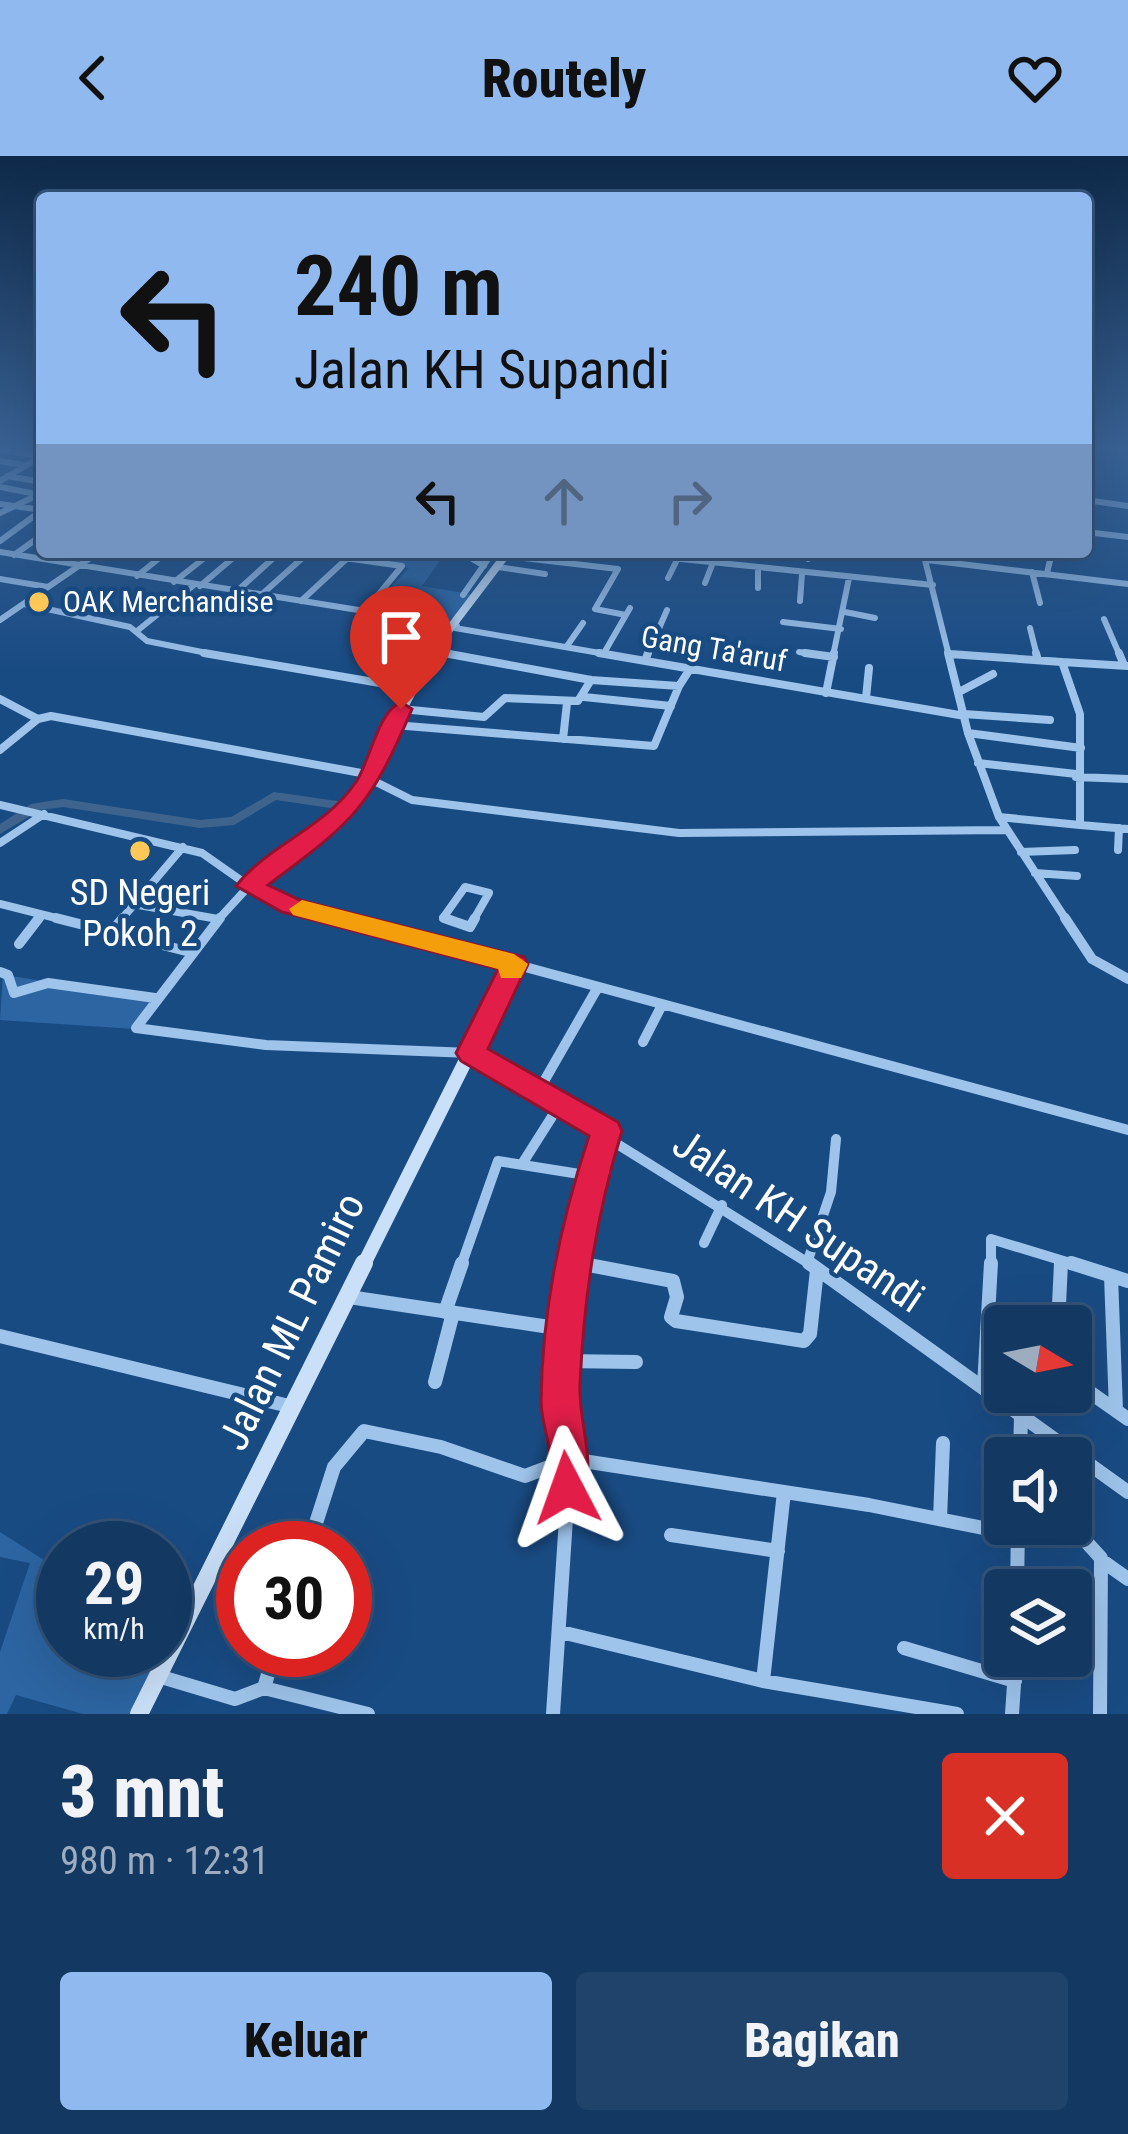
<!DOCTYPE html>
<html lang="id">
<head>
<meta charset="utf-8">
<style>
  body { margin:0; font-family:"Roboto Condensed",sans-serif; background:#20436b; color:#f1f3f6; height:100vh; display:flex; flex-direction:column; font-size:45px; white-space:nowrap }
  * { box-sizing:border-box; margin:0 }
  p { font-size:39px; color:#9dacbe }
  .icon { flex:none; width:66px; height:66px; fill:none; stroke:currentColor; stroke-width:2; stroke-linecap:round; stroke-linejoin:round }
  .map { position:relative; height:1558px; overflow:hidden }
  .drawer { display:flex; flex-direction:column; background:#133862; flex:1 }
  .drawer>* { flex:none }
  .hud { position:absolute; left:36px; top:36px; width:1056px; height:366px; border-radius:12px; box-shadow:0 12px 48px #0002,0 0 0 3px #325277; background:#90b9f0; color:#111; overflow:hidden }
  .needle { width:78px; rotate:100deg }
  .buttons { position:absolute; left:984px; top:1149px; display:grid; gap:24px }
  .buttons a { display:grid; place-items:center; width:108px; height:108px; border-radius:12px; background:#133862; box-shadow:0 12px 48px #0002,0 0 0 3px #325277; font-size:60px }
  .speed { position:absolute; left:36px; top:1365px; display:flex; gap:24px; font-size:60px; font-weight:700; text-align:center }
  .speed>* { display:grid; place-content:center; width:156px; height:156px; border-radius:50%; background:#133862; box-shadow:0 12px 48px #0002,0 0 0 3px #325277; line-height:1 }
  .speed small { font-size:30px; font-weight:400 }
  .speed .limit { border:18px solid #d22; background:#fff; color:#111 }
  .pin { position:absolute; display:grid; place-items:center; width:102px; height:102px; color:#fff; margin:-123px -51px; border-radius:50% 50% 50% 0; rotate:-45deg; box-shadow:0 0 12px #0007 }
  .pin .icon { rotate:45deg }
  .me { position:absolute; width:132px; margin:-66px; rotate:356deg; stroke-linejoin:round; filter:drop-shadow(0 0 9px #0008) }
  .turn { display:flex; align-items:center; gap:42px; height:252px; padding:0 60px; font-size:54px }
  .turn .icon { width:156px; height:156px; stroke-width:2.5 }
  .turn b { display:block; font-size:84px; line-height:102px }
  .lanes { display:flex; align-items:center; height:114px; padding:0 60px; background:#0003; justify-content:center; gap:60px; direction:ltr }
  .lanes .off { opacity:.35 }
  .round { display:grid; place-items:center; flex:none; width:126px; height:126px; border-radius:12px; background:#20436b }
  .head { display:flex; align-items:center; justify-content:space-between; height:204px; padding:0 60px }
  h1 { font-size:72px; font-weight:800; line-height:90px }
  .cta { display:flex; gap:24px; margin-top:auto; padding:24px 60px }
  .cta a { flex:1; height:138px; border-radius:12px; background:#90b9f0; color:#111; font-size:48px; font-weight:800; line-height:138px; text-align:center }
  .cta a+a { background:#20436b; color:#f1f3f6 }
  header { display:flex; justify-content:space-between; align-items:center; height:156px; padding:0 60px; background:#90b9f0; color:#111; font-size:54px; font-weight:800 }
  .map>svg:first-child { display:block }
  .green { fill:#2c65a2 }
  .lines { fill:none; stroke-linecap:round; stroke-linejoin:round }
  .river { fill:#3e648d; fill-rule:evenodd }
  .street-far3 { stroke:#9ec4eb; stroke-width:6 }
  .street-far2 { stroke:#9ec4eb; stroke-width:8 }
  .street-far1 { stroke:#9ec4eb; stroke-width:10 }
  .street { stroke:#9ec4eb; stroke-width:14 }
  .secondary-far3 { stroke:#cae0f8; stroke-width:8 }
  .secondary-far2 { stroke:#cae0f8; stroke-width:10 }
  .secondary-far1 { stroke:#cae0f8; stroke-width:14 }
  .secondary { stroke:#cae0f8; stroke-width:18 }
  .route { fill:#e11d48; stroke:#92132f; stroke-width:3 }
  .slow { fill:#f59e0b }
  .poi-dot { fill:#fec859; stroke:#194b83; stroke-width:4.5 }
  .labels { text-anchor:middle; stroke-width:9; stroke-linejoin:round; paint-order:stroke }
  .far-poi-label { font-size:30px; fill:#fff; stroke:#194b83; text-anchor:start }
  .far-street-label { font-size:30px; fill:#fff; stroke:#194b83 }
  .poi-label { font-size:36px; fill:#fff; stroke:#194b83 }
  .near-street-label { font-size:42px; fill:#fff; stroke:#194b83 }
</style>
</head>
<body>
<header><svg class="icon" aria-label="back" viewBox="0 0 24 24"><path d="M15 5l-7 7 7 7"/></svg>Routely<svg class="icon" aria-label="heart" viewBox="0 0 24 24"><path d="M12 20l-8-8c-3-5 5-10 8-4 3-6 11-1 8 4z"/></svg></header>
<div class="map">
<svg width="1128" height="1558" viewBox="0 0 1128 1558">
  <rect width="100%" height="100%" fill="#194b83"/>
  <path class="green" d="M 355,396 L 446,396 L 422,430 L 477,439 L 456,470 L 368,454 L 409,412 L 347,402 Z
    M 3,818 L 17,821 L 153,842 L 134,873 L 0,864 Z
    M 0,1376 L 44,1404 L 43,1474 L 63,1480 L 63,1494 L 110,1494 L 166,1510 L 139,1558 L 83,1558 L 16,1539 L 7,1558 L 0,1558 L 0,1496 L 30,1407 L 0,1401 Z"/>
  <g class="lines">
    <path class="river" d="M 274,636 L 344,646 L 351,650 L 344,654 L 276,644 L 234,669 L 200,672 L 63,651 L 40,654 L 0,678 L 0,668 L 31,648 L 63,643 L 200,664 L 231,661 Z"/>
    <path class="street-far3" d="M 3,294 L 39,300
      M 0,305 L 24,309
      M 7,320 L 42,326
      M 0,325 L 42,300
      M 0,331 L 31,337
      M 1086,344 L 1128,350
      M 0,348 L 42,354
      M 0,357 L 42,337
      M 1086,376 L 1128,381
      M 0,385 L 42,354
      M 0,396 L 457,470
      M 302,396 L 402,410 L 365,455
      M 461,396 L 484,410
      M 613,396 L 933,429
      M 923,396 L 949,500
      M 14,399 L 42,379
      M 505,400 L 618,413
      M 808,403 L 810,396
      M 927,404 L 1128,428
      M 498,411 L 545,418
      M 618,413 L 595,453 L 626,459
      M 758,414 L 758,432
      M 1032,416 L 1040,447
      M 1047,417 L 1052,396
      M 137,420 L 167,396
      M 668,422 L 676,406
      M 0,423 L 48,431
      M 174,426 L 212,396
      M 705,427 L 712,409
      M 200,430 L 240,396
      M 236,436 L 280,396
      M 463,439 L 493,396
      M 260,440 L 308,397
      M 301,445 L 354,396
      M 800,445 L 802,418
      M 24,448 L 130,471 L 147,485 L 222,500
      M 845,456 L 875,462
      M 1104,463 L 1120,500
      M 0,464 L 99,396
      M 783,466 L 841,473
      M 455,472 L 617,500
      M 1030,472 L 1037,500
      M 137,475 L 194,429
      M 567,490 L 583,467
      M 434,495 L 461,500
      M 799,496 L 826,500
      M 604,497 L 630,452
      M 950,498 L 977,500
      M 647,500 L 667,454
      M 833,500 L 849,422"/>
    <path class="street-far2" d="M 204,497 L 409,532
      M 444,497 L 591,524 L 679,530 L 690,513
      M 599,497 L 965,560
      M 805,497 L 834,501
      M 948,497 L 968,577 L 999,661 L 1067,765
      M 1036,497 L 1038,504
      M 1119,497 L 1124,509
      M 950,498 L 1062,506
      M 645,505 L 648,497
      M 959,536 L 993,518
      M 826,537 L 834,497
      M 584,541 L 671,550
      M 866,542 L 869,512
      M 0,543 L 38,563
      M 401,553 L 484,561 L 505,542 L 578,545 L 591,524
      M 964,558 L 1050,564
      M 394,569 L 654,590 L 679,530
      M 968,577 L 1081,592
      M 563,583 L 567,547
      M 0,594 L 38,563 L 51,560 L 372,619
      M 978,607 L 1076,618
      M 1076,621 L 1128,623
      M 370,623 L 412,644 L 679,677 L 1006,674
      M 0,649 L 202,697 L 249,730 L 217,765
      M 999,661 L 1080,669 L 1080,558 L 1062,506 L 1128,510
      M 1080,669 L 1128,673
      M 0,687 L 44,658
      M 1118,694 L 1119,672
      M 1021,696 L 1075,694
      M 1035,717 L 1077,720
      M 0,748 L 68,765
      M 133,748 L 218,763
      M 37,765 L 41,760
      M 120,765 L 183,691
      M 453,765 L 443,762 L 465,731 L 489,737 L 473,765"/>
    <path class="street-far1" d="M 56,762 L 190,796
      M 220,762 L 136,872 L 266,889 L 471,897 L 813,1110
      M 444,762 L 470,771 L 475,762
      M 1065,762 L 1092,803 L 1128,823
      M 111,776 L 123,762
      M 19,788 L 39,762
      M 514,808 L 1128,974
      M 0,816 L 8,819 L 14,837 L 48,827 L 155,842
      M 643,886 L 662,849
      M 539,934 L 598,831
      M 522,1008 L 560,948
      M 704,1087 L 722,1049
      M 570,1106 L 594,1110
      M 807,1107 L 831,1036 L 836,983
      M 461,1110 L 498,1005 L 592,1020
      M 571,1110 L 606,975
      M 991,1110 L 991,1083 L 1080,1110
      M 1061,1110 L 1061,1105"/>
    <path class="street" d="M 578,1107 L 673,1125 L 677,1141 L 671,1161 L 676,1165 L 804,1185 L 810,1178 L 817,1114
      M 809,1107 L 1128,1336
      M 1071,1107 L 1128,1125
      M 1111,1120 L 1116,1254
      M 349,1141 L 563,1173
      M 445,1156 L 462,1107
      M 1058,1170 L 1061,1107
      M 0,1180 L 289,1250
      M 562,1205 L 636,1206
      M 1071,1223 L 1128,1263
      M 435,1226 L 453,1157
      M 984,1230 L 991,1107
      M 1020,1302 L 1021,1259
      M 940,1363 L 943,1287
      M 1070,1368 L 1101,1402 L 1100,1558
      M 671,1379 L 778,1395
      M 308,1392 L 334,1311 L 364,1275 L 441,1291 L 525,1320 L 570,1303 L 869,1349 L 1018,1379
      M 1101,1404 L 1128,1423
      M 1017,1434 L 1018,1368
      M 561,1476 L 763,1525 L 957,1558
      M 904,1492 L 1015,1525
      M 158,1520 L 235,1543 L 264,1532
      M 763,1525 L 784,1336
      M 264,1532 L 368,1558
      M 264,1532 L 275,1494
      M 553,1558 L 570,1303 L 560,1250 L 571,1107
      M 1012,1558 L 1016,1500"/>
    <path class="secondary-far3" d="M 429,500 L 508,396"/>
    <path class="secondary-far2" d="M 350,765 L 291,750 L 249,730 L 325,678 L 351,651 L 431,497"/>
    <path class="secondary-far1" d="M 338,762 L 514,808 L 363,1110"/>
    <path class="secondary" d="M 139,1558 L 364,1107"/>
  </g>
  <linearGradient id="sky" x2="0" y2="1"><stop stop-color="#0e2948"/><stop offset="0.57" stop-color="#386193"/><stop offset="1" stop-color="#386193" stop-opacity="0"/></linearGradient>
  <rect width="1128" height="513" fill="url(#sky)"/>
  <path class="route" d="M 401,546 L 412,553 C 370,652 354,665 268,729 L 300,744 L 524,801 L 528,808 L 488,893 L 618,966 L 622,975 C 596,1060 584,1140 580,1228 C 578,1269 598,1306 581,1346 L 567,1352 L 552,1346 C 545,1329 551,1318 550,1301 C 549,1282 541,1264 541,1245 C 542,1153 560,1067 589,980 L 461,905 L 456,897 L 498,813 L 282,756 L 236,730 C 269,688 325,672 356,626 C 370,605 378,555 401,546 Z"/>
  <path class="slow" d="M 302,744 L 514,798 L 528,808 L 521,822 L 501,822 L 498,813 L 293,759 L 289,753 Z"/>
  <g class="poi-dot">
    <circle cx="39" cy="446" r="12"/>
    <circle cx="140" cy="695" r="12"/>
  </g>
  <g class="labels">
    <g class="far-poi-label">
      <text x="63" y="456">OAK Merchandise</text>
    </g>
    <g class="far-street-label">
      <text transform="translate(714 493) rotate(10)" y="10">Gang Ta'aruf</text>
    </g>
    <g class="poi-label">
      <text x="140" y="749">SD Negeri<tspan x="140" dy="41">Pokoh 2</tspan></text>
    </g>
    <g class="near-street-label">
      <text transform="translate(799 1064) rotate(34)" y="15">Jalan KH Supandi</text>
      <text transform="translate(291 1165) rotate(-64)" y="15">Jalan ML Pamiro</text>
    </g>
  </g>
</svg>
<div class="buttons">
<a><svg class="needle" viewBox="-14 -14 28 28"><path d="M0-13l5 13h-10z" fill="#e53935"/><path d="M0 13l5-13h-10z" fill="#9dacbe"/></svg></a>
<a><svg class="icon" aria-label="sound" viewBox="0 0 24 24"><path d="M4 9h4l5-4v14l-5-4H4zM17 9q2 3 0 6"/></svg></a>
<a><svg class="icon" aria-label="layers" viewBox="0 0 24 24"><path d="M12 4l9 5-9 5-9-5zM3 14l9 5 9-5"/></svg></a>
</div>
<div class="speed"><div>29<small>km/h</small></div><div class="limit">30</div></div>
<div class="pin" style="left:401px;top:553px;background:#d93025"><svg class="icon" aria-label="arrive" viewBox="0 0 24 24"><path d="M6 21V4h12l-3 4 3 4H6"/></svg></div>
<svg class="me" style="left:567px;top:1332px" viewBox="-20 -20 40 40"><path d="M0-17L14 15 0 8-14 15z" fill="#e11d48" stroke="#fff" stroke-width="4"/></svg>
<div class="hud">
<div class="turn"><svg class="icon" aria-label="left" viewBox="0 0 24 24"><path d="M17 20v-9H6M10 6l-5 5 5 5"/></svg><div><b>240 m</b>Jalan KH Supandi</div></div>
<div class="lanes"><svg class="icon" aria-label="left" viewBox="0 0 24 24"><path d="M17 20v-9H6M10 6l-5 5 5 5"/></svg><svg class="icon off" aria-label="ahead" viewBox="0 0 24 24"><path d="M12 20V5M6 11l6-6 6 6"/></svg><svg class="icon off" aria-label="right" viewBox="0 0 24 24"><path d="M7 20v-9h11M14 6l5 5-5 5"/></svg></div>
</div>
</div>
<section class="drawer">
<div class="head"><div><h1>3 mnt</h1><p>980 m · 12:31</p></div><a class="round" style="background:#d93025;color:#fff"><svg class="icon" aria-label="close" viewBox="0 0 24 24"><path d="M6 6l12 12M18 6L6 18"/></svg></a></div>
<div class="cta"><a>Keluar</a><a>Bagikan</a></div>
</section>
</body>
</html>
